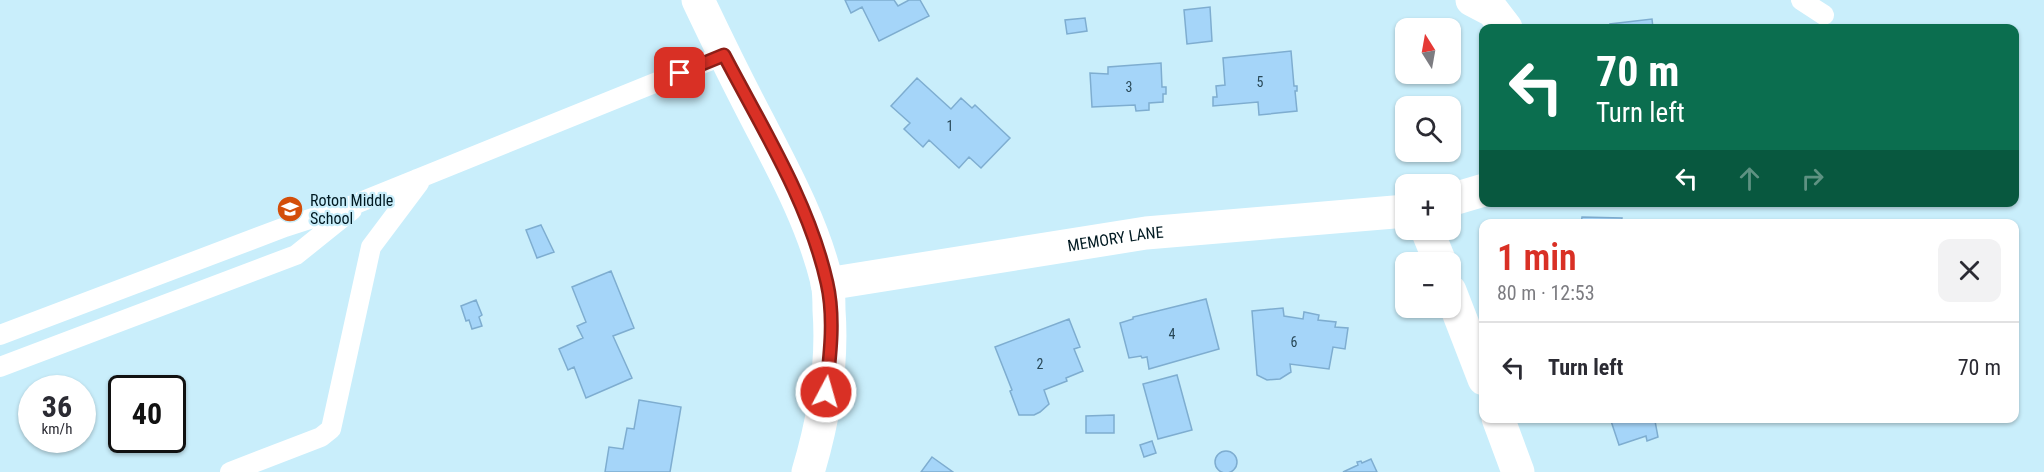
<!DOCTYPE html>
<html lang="en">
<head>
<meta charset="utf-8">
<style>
  body { margin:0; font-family:"Roboto Condensed",sans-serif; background:#f2f2f3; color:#2b2b33; height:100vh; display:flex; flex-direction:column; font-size:22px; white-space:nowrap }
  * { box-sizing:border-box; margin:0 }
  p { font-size:20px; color:#7c7c81 }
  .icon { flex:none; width:33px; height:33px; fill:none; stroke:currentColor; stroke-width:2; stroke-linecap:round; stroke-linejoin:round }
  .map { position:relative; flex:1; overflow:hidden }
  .panel { position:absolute; left:1479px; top:219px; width:540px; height:204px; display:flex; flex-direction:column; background:#fff; border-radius:12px; box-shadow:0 2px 4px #0004 }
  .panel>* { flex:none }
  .top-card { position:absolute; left:1479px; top:24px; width:540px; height:183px; border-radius:12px; box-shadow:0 2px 4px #0004; background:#0b6e4f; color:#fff; overflow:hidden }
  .needle { width:39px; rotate:349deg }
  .fabs { position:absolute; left:1395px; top:18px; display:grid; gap:12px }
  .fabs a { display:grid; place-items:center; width:66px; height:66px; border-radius:12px; background:#fff; box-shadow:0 2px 4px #0004; font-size:30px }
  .speed { position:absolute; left:18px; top:375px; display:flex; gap:12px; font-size:30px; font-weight:700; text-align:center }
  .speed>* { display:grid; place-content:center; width:78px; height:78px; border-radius:50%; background:#fff; box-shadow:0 2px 4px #0004; line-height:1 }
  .speed small { font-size:15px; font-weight:400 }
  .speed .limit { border:3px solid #111; border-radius:9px; background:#fff; color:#111 }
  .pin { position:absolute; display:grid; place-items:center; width:51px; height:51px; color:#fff; margin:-26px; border-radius:12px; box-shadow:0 3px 9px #0006 }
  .me { position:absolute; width:66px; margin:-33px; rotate:6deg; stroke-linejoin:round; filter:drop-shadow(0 0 4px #0008) }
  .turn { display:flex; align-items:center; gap:21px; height:126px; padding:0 18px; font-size:27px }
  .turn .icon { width:78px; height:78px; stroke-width:2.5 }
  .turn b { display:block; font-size:42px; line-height:51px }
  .lanes { display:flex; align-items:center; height:57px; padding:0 18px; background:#0003; justify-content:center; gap:30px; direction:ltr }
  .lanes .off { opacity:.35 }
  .round { display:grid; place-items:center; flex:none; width:63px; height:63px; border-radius:12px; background:#f2f2f3 }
  .summary { display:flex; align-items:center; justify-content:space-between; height:102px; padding:0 18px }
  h1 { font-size:36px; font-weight:600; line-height:45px; color:#d93025 }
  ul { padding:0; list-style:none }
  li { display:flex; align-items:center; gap:18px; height:90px; padding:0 18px; border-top:2px solid #e1e1e2 }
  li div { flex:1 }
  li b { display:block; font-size:22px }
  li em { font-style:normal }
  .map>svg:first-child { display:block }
  .building { fill:#a5d5f9; stroke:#7eadd0; stroke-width:1.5 }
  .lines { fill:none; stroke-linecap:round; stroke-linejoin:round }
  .lane { stroke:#fff; stroke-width:20 }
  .street { stroke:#fff; stroke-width:33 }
  .secondary { stroke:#fff; stroke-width:33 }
  .route-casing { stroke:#8d1f18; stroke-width:15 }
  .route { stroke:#d93025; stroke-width:10 }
  .labels { text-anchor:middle; stroke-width:4.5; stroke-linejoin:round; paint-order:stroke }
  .number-label { font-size:14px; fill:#294857 }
  .poi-label { font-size:16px; fill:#001921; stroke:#c9eefb; text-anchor:start }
  .street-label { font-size:16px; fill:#001921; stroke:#c9eefb }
</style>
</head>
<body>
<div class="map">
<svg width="2044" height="472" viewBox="0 0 2044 472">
  <rect width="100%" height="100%" fill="#c9eefb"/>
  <path class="building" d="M 845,0 L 894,0 L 898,6 L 909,0 L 920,0 L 929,16 L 879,41 L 862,7 L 851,13 Z
    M 1210,7 L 1212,41 L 1187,44 L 1184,10 Z
    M 1085,18 L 1087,31 L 1067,34 L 1065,20 Z
    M 1652,19 L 1653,28 L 1611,28 L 1610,24 Z
    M 1291,51 L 1294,86 L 1297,86 L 1297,91 L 1295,91 L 1297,111 L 1259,115 L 1258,102 L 1213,106 L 1213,97 L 1217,97 L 1216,86 L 1225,85 L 1223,58 Z
    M 1161,63 L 1162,87 L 1166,87 L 1166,94 L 1163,94 L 1163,102 L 1149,103 L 1149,110 L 1136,111 L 1135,105 L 1092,107 L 1090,73 L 1108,74 L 1108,67 Z
    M 917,78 L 951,109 L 961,98 L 972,108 L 975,105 L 1010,138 L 981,168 L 969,157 L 959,168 L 929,140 L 923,147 L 904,129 L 910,123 L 891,106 Z
    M 1582,217 L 1622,218 L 1621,224 L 1581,224 Z
    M 541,225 L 554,252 L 537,258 L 526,230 Z
    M 611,271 L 634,328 L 613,336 L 632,378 L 586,398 L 574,367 L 568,370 L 559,349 L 583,338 L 577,326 L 586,322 L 572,287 Z
    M 1206,299 L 1219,349 L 1149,369 L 1147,357 L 1142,358 L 1141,356 L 1129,358 L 1120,323 L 1133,319 L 1133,317 Z
    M 476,300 L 482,315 L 479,317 L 482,326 L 472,329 L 469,320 L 466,321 L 461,306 Z
    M 1283,308 L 1284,316 L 1303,319 L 1304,312 L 1319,315 L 1318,320 L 1336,322 L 1335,327 L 1348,328 L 1345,349 L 1333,347 L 1329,369 L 1290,364 L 1291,372 L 1280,379 L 1267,380 L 1257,375 L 1252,311 Z
    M 1069,319 L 1080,347 L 1074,349 L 1083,371 L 1066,378 L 1067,381 L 1044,390 L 1049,404 L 1040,412 L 1034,415 L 1019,415 L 1010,391 L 1012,390 L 995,347 Z
    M 1177,375 L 1192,430 L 1158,439 L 1143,384 Z
    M 639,400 L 681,407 L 670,472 L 605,472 L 609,447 L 623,449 L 627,428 L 634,429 Z
    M 1114,415 L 1114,433 L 1086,433 L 1086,416 Z
    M 1610,418 L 1659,418 L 1655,421 L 1658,437 L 1647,441 L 1646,436 L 1619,445 Z
    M 1152,441 L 1156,453 L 1144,457 L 1140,445 Z
    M1215 462a11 11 0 1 1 22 0a11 11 0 1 1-22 0Z
    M 932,457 L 953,472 L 921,472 Z
    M 1371,459 L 1377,472 L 1343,472 L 1358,465 L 1357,462 L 1361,461 L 1362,463 Z"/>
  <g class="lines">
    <path class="lane" d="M 1801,0 L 1824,15
      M 0,335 L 285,227 L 353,205 L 724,55
      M 0,367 L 296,255 L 352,210
      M 230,472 L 321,437 L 331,429 L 371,247 L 419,183 L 417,179"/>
    <g class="street">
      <path d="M 1472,0 L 1493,11 L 1506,28"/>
      <path d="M 1450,200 L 1484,190"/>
      <path d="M 1427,230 L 1440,262"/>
      <path id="s1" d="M 827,284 L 1146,233 L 1406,211"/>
      <path d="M 1450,291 L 1484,379"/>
      <path d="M 1498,418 L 1518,472"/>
    </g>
    <path class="secondary" d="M 698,0 C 717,40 736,79 757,119 C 784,171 813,224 827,282 C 829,291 829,301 829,310 C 833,365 824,419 808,472"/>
  </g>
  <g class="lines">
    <defs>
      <path id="route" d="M 680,73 L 724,55 C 762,128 809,202 827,283 C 835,318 830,356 826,392"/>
    </defs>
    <use href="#route" class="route-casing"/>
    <use href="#route" class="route"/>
  </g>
  <defs>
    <symbol id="school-disc" viewBox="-11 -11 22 22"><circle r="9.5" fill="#d34e0a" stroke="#c9eefb"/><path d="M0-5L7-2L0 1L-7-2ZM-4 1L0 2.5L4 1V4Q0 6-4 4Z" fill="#fff"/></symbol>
  </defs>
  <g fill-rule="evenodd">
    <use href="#school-disc" x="275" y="194" width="30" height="30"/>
  </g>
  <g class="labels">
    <g class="number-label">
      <text x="1260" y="87">5</text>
      <text x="1129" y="92">3</text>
      <text x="950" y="131">1</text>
      <text x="1172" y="339">4</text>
      <text x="1294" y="347">6</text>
      <text x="1040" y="369">2</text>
    </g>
    <g class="poi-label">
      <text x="310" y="206">Roton Middle<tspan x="310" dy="18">School</tspan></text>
    </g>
    <g class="street-label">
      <text dy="6" stroke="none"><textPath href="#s1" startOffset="292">MEMORY LANE</textPath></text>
    </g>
  </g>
</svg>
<div class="fabs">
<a><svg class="needle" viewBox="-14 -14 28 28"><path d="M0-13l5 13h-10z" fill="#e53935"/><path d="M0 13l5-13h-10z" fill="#7c7c81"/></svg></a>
<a><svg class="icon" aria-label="search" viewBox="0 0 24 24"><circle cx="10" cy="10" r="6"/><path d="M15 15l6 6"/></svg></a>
<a>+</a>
<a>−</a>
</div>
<div class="speed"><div>36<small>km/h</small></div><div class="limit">40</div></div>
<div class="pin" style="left:680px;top:73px;background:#d93025"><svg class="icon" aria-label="arrive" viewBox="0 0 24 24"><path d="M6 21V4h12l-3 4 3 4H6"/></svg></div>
<svg class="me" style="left:826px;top:392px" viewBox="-20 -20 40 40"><circle r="17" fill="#d93025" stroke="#fff" stroke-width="3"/><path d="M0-11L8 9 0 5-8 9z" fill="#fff"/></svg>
<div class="top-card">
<div class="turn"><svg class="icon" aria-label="left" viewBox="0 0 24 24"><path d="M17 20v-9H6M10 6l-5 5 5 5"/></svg><div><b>70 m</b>Turn left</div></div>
<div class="lanes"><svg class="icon" aria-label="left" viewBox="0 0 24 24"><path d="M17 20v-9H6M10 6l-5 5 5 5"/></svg><svg class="icon off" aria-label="ahead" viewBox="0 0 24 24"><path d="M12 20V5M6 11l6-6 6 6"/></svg><svg class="icon off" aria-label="right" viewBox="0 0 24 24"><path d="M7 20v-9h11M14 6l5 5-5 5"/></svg></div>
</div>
<section class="panel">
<div class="summary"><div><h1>1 min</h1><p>80 m · 12:53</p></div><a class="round"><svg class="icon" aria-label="close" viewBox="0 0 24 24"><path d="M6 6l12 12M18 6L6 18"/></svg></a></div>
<ul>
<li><svg class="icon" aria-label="left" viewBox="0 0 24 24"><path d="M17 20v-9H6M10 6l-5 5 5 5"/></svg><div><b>Turn left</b></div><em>70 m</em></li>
</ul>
</section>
</div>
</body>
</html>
